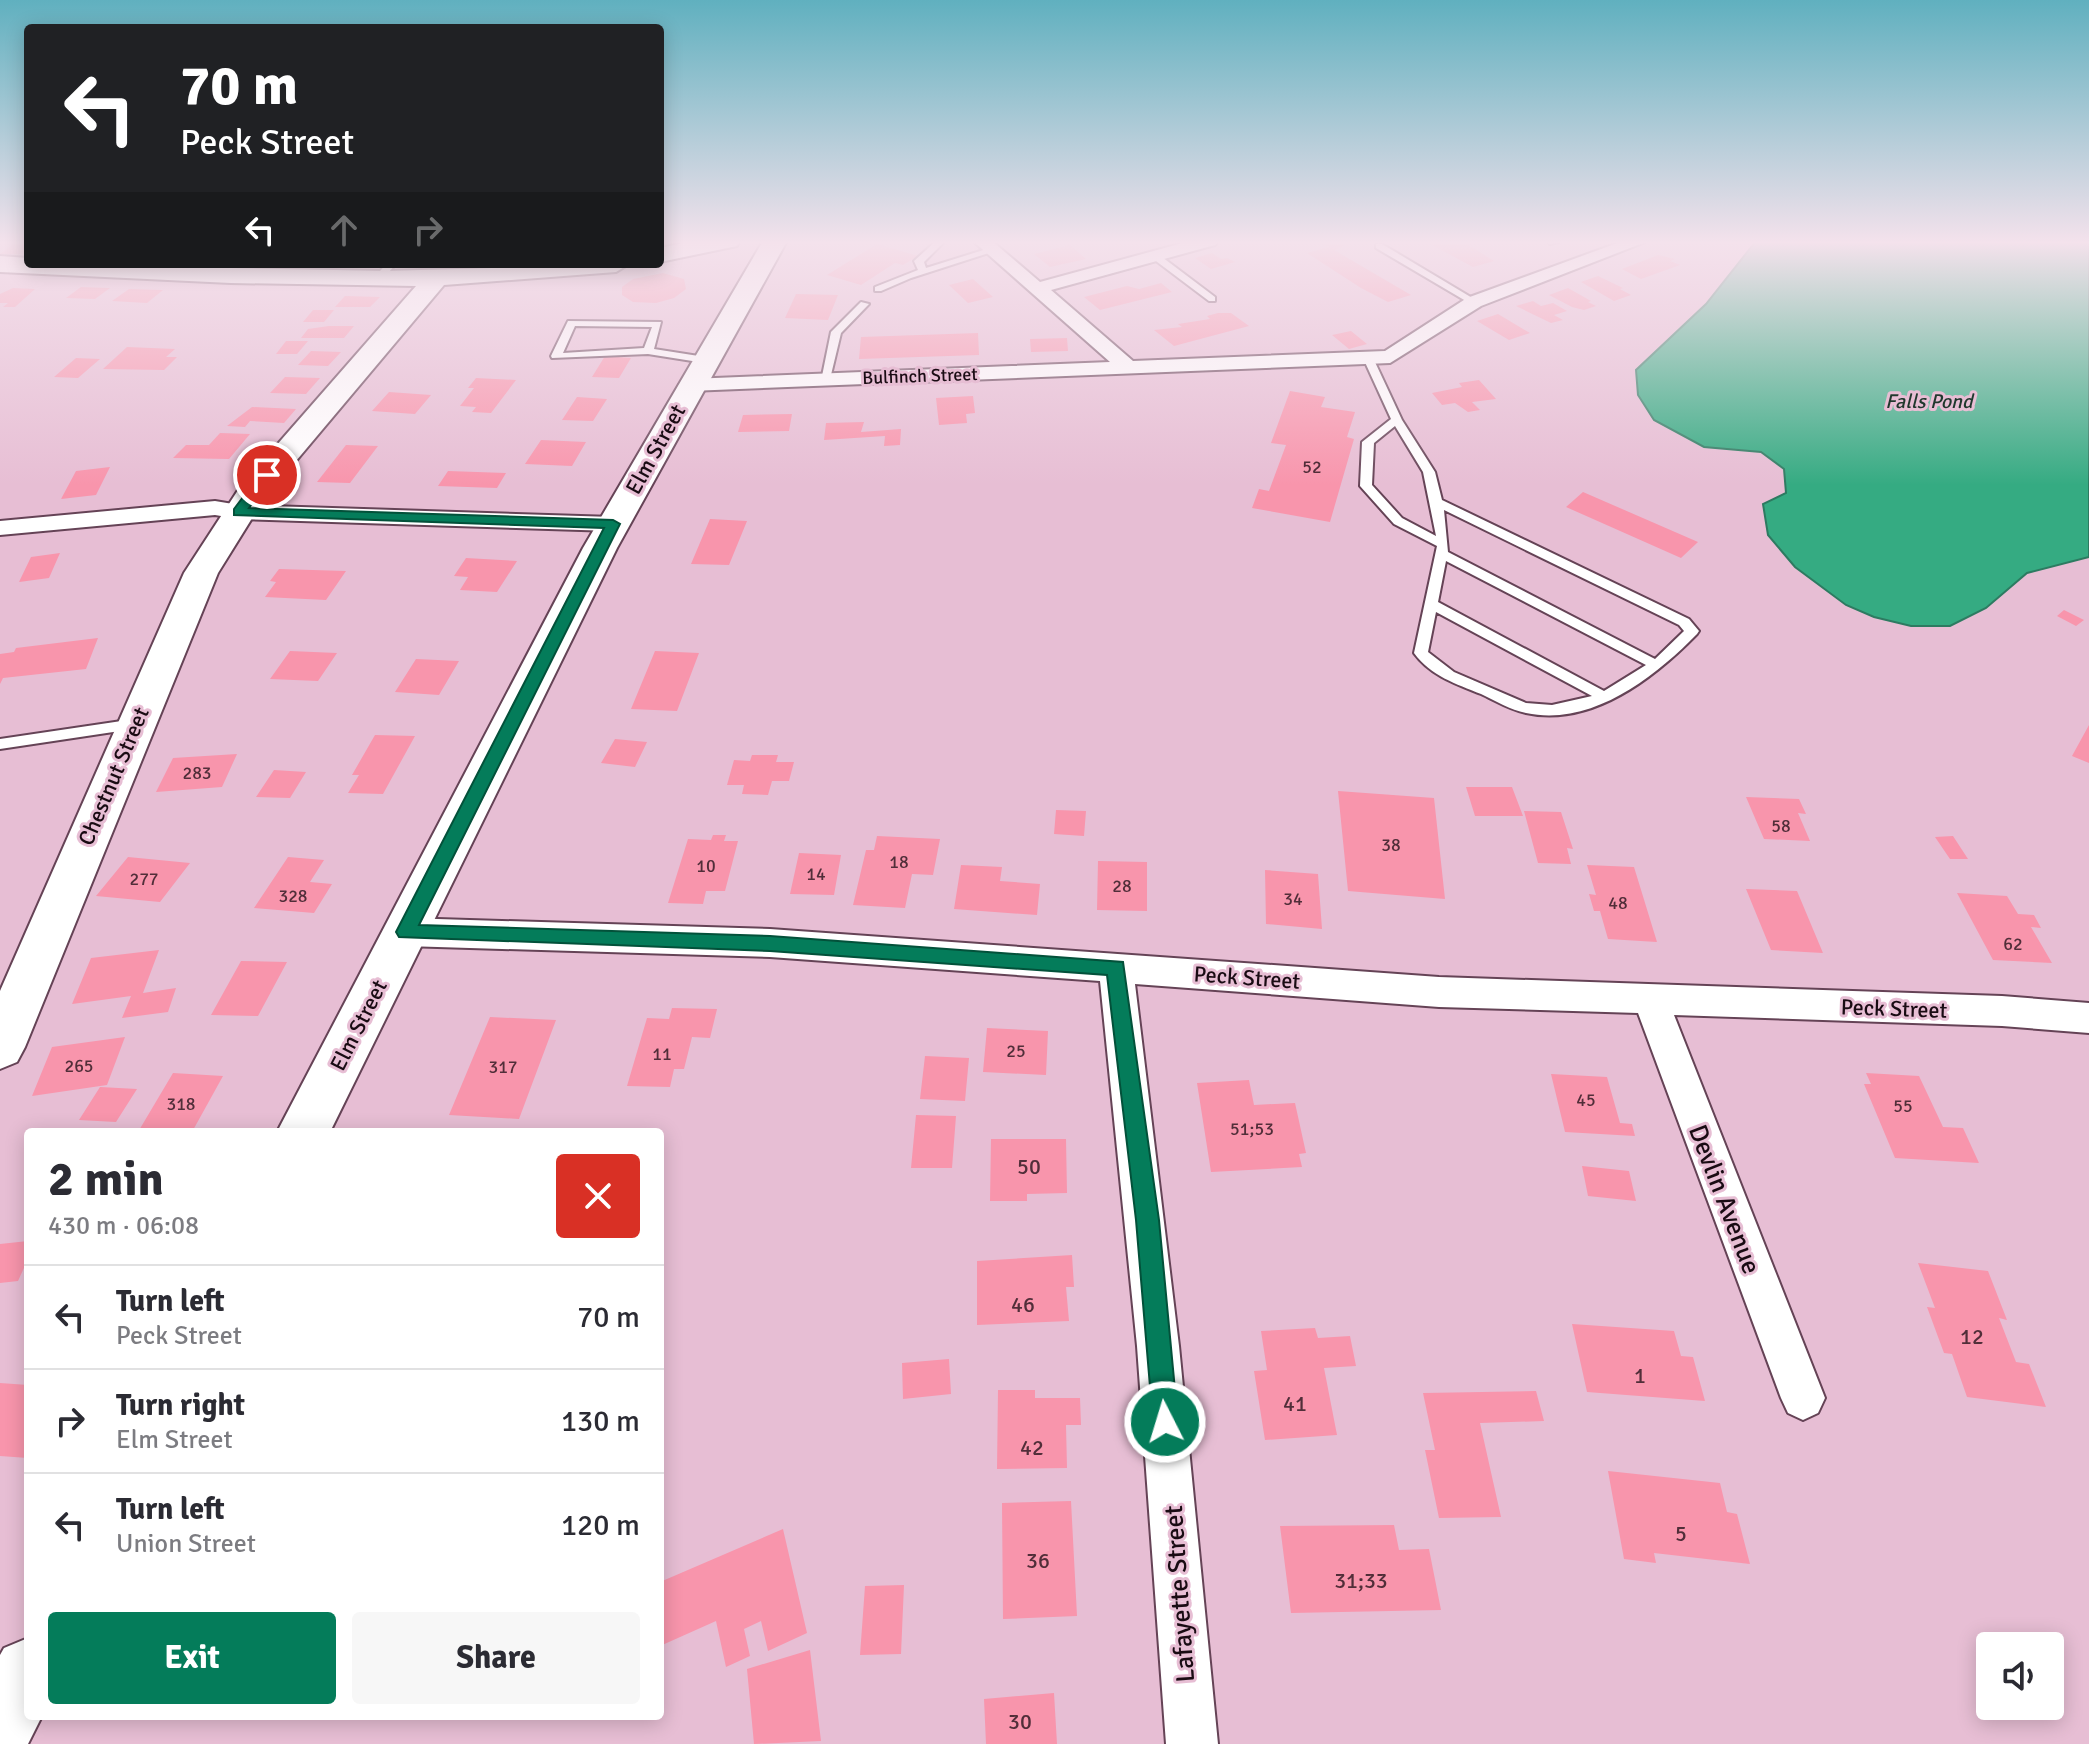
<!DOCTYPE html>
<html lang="en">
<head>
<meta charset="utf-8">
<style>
  body { margin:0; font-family:Signika,sans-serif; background:#f7f7f7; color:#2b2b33; height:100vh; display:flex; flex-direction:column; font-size:30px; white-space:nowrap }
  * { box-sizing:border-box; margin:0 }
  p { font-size:26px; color:#7c7c81 }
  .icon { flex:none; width:44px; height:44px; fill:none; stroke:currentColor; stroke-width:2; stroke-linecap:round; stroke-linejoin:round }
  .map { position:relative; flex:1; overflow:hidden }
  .side { position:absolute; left:24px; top:1128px; width:640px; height:592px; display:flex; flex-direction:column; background:#fff; border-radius:8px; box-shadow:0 4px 20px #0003 }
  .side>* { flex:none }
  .guide { position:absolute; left:24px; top:24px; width:640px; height:244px; border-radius:8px; box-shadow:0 4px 20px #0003; background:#202124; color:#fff; overflow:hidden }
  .controls { position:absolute; left:1976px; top:1632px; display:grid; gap:16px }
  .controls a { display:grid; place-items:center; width:88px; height:88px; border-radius:8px; background:#fff; box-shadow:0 4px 20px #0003; font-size:40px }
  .pin { position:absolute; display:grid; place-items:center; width:68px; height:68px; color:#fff; margin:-34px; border:4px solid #fff; border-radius:50%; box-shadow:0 2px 8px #0007 }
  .me { position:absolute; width:88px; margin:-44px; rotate:355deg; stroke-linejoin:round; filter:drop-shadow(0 0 6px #0008) }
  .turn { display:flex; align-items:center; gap:28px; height:168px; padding:0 24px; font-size:36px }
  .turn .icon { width:104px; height:104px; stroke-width:2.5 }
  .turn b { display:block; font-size:56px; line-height:68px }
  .lanes { display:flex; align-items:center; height:76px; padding:0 24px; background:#0003; justify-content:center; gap:40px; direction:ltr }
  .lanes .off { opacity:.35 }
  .round { display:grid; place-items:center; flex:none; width:84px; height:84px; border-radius:8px; background:#f7f7f7 }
  .overview { display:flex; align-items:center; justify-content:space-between; height:136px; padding:0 24px }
  h1 { font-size:48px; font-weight:700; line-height:60px }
  .primary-button { display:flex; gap:16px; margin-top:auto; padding:16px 24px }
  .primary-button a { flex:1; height:92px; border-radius:8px; background:#047c5a; color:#fff; font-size:32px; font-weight:700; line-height:92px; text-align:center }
  .primary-button a+a { background:#f7f7f7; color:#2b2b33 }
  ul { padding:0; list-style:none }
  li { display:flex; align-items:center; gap:24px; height:104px; padding:0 24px; border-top:2px solid #e1e1e2 }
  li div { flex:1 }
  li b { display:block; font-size:30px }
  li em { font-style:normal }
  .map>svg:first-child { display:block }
  .water { fill:#35ab82; stroke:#2d7b61; stroke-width:2 }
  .building { fill:#f895ac }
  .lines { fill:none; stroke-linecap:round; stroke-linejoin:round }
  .lane-casing { stroke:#654356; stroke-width:4 }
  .street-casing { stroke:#654356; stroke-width:4 }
  .secondary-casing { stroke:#654356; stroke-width:4 }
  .lane { fill:#fff; fill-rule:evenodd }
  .street { fill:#fff; fill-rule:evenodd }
  .secondary { fill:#fff; fill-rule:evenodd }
  .route { fill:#047c5a; stroke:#03513a; stroke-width:2 }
  .labels { text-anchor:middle; stroke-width:6; stroke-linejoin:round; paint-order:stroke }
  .far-street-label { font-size:18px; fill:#190b13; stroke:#e7bed4 }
  .number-label { font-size:18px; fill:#512e39 }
  .far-water-label { font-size:20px; font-style:italic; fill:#1f382d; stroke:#e7bed4 }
  .street-label { font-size:22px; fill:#190b13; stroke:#e7bed4 }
  .near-number-label { font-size:22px; fill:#512e39 }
  .near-street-label { font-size:26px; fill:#190b13; stroke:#e7bed4 }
</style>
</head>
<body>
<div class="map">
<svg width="2089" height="1744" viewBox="0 0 2089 1744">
  <rect width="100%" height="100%" fill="#e7bed4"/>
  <path class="water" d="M 1756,241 L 2089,241 L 2089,557 L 2027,573 L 1986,608 L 1950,626 L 1911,626 L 1874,617 L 1846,605 L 1795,567 L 1768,535 L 1763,504 L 1786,493 L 1784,469 L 1761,452 L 1704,447 L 1654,420 L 1638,395 L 1636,370 L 1706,304 Z"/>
  <path class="building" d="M 28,241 L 27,254 L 0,254 L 16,242 Z
    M 1319,241 L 1355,241 L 1334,250 L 1411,295 L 1388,302 L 1361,288 L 1307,253 L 1329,247 Z
    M 1425,241 L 1462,241 L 1494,261 L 1473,267 Z
    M 877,244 L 918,256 L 903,265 L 895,263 L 861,285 L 827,275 Z
    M 1070,245 L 1086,259 L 1050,267 L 1034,254 Z
    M 1212,253 L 1221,259 L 1227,258 L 1235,262 L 1211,269 L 1195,258 Z
    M 1658,255 L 1675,259 L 1670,261 L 1680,265 L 1641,279 L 1622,269 Z
    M 407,264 L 488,264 L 486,267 L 405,268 Z
    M 663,273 L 684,279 L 686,289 L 674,298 L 656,303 L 633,302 L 622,295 L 622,287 L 633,279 Z
    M 1598,276 L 1623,288 L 1620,289 L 1631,295 L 1614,301 L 1581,282 Z
    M 973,279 L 993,297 L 968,303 L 949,285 Z
    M 1161,283 L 1172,292 L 1100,310 L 1084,297 L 1127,286 L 1139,289 Z
    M 81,287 L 110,288 L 95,299 L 66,298 Z
    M 13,288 L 35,289 L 15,307 L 3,307 L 8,303 L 0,303 L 0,294 Z
    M 1568,288 L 1591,301 L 1588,302 L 1596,306 L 1584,310 L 1572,307 L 1549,295 Z
    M 129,289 L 163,290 L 147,303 L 112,301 Z
    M 796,294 L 838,295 L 828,320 L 785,318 Z
    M 345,296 L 380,297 L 370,307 L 335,307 Z
    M 1533,301 L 1541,306 L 1553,303 L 1567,311 L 1554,315 L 1563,320 L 1551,323 L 1516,306 Z
    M 313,310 L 334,310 L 324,322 L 303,322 Z
    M 1218,313 L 1231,313 L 1249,326 L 1174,346 L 1154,330 L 1182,327 L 1178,324 L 1210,319 L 1207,316 Z
    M 1498,314 L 1530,333 L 1509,340 L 1477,321 Z
    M 329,326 L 354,326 L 344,338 L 301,338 L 308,329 Z
    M 1351,331 L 1367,344 L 1349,349 L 1332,335 Z
    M 978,333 L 979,355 L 859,359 L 861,337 Z
    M 1067,338 L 1068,351 L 1031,352 L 1030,339 Z
    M 286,341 L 308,341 L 297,354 L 276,354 Z
    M 127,347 L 175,349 L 166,357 L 177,357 L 164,370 L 103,369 Z
    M 311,351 L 341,352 L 328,366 L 298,365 Z
    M 605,356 L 631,358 L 619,378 L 592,377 Z
    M 76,358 L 100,359 L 78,378 L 54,377 Z
    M 285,377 L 320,378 L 306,394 L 270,393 Z
    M 476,378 L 516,380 L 491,413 L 472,412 L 476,407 L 460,406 L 474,388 L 468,388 Z
    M 1479,380 L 1496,399 L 1472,402 L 1480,410 L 1468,412 L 1455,403 L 1442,405 L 1432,393 L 1462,387 L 1459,383 Z
    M 1290,391 L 1325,397 L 1321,407 L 1355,412 L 1347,437 L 1354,439 L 1330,522 L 1252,508 L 1259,489 L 1269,491 L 1286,445 L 1271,443 Z
    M 389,392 L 431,395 L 415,414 L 372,411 Z
    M 973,396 L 975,413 L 966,414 L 967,423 L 939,425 L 936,398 Z
    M 577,397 L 607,399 L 593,421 L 562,420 Z
    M 252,407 L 296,409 L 284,423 L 250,421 L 245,427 L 227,426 Z
    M 792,414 L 789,431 L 738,432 L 743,415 Z
    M 864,422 L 861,432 L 901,429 L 900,445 L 884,446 L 885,436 L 824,440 L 826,423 Z
    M 220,433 L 250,434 L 229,459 L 173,458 L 186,445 L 209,445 Z
    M 541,440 L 586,442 L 572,466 L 525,464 Z
    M 346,445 L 378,446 L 350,483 L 317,482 Z
    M 110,467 L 96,495 L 61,499 L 76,471 Z
    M 448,471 L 506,473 L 497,488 L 438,486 Z
    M 1583,492 L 1698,542 L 1681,558 L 1566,507 Z
    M 710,519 L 747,521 L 729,565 L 691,564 Z
    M 60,553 L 49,578 L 19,582 L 31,557 Z
    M 466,558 L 517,561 L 497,592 L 460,590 L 468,577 L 454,576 Z
    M 279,569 L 346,571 L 326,600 L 265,597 L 276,582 L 270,581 Z
    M 2064,610 L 2084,620 L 2076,626 L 2057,616 Z
    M 98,638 L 86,669 L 3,678 L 0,684 L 0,654 L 14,652 L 16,648 Z
    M 290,651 L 337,653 L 318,681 L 270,679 Z
    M 655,651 L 699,653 L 677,711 L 631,709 Z
    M 416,659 L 459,661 L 439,695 L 395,692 Z
    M 2089,725 L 2089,763 L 2072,756 Z
    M 375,735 L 415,736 L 383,794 L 348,793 L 359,775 L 352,775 Z
    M 615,739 L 647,742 L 635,767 L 601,763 Z
    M 237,754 L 222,787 L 156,792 L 173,758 Z
    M 752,755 L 778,755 L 776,762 L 794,762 L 789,781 L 772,781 L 768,795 L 742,794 L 744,785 L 727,785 L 734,760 L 750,761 Z
    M 274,770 L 306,772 L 290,798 L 256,797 Z
    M 1466,787 L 1512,787 L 1523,816 L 1475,816 Z
    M 1338,791 L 1434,798 L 1445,899 L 1348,891 Z
    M 1746,797 L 1799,799 L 1806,814 L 1798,813 L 1810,841 L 1764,839 Z
    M 1056,810 L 1086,811 L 1084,836 L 1054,834 Z
    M 1524,811 L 1561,812 L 1573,849 L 1567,848 L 1571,864 L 1538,863 Z
    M 713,835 L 726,835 L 724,841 L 738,841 L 725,891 L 706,891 L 703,904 L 668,903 L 688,839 L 711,840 Z
    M 877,836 L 940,839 L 933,875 L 912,874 L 905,908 L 853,905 L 866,850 L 874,850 Z
    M 1953,836 L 1968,859 L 1950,859 L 1935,837 Z
    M 799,853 L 841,855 L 834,895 L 790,894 Z
    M 128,857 L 190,863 L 160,902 L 96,896 Z
    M 288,857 L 324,860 L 310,882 L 332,884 L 314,913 L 254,908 Z
    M 1098,861 L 1147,862 L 1147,911 L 1097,910 Z
    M 961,865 L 1002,867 L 1000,881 L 1040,884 L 1037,915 L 954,909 Z
    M 1587,865 L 1634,867 L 1657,942 L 1608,939 L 1600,911 L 1594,911 L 1589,894 L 1596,895 Z
    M 1265,870 L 1318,874 L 1322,929 L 1266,924 Z
    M 1746,889 L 1797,891 L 1823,953 L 1771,950 Z
    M 1957,893 L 2007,896 L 2018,914 L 2034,915 L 2041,928 L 2031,927 L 2052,963 L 1993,960 Z
    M 159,950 L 143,993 L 176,988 L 168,1012 L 122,1018 L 131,996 L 72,1004 L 91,958 Z
    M 241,961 L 287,962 L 258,1016 L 211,1015 Z
    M 672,1008 L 717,1009 L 710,1038 L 692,1037 L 684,1069 L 674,1069 L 670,1087 L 627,1086 L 647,1018 L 669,1019 Z
    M 490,1017 L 556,1020 L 519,1119 L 449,1115 Z
    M 987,1028 L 1048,1031 L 1046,1075 L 983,1072 Z
    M 125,1037 L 107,1085 L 32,1096 L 52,1047 Z
    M 925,1056 L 969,1058 L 965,1101 L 920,1099 Z
    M 173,1073 L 223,1076 L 192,1132 L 138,1132 Z
    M 1866,1073 L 1919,1076 L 1943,1127 L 1963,1128 L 1979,1163 L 1895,1158 L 1864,1084 L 1871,1084 Z
    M 1551,1074 L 1607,1077 L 1620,1123 L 1632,1124 L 1635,1136 L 1565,1132 Z
    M 1249,1080 L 1254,1105 L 1295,1103 L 1306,1153 L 1299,1154 L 1302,1167 L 1211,1172 L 1197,1083 Z
    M 100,1087 L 137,1089 L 116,1122 L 79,1120 Z
    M 916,1115 L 956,1116 L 952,1168 L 911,1168 Z
    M 991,1139 L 1066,1139 L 1067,1193 L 1027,1194 L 1027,1201 L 990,1201 Z
    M 1582,1166 L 1629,1171 L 1636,1201 L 1588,1196 Z
    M 28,1241 L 28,1259 L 18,1281 L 0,1283 L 0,1244 Z
    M 1072,1255 L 1074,1287 L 1066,1287 L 1069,1321 L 977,1325 L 977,1261 Z
    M 1918,1263 L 1988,1271 L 2007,1320 L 1999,1318 L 2016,1362 L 2029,1364 L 2046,1407 L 1967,1397 L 1952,1354 L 1944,1353 L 1927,1307 L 1935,1308 Z
    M 1572,1324 L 1674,1331 L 1681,1356 L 1693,1357 L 1705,1401 L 1587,1392 Z
    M 1315,1328 L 1318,1338 L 1350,1336 L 1356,1366 L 1324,1368 L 1337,1435 L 1265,1440 L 1254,1371 L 1267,1370 L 1261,1331 Z
    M 949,1359 L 951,1394 L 903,1399 L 902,1363 Z
    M 0,1383 L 28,1385 L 28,1458 L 0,1456 Z
    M 998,1390 L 1035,1390 L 1035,1398 L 1080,1398 L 1081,1425 L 1066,1425 L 1067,1468 L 997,1469 Z
    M 1536,1391 L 1544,1421 L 1480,1423 L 1501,1517 L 1439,1518 L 1425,1450 L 1435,1450 L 1423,1393 Z
    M 1608,1471 L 1720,1483 L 1727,1512 L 1737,1514 L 1750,1564 L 1654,1553 L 1656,1563 L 1624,1559 Z
    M 1071,1501 L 1077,1616 L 1003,1619 L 1002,1503 Z
    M 1394,1525 L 1399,1550 L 1429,1549 L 1441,1610 L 1291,1613 L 1280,1526 Z
    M 783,1529 L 807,1633 L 768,1651 L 761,1621 L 744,1629 L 750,1656 L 726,1667 L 716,1621 L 660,1646 L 660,1582 Z
    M 904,1585 L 901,1654 L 860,1655 L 865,1586 Z
    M 810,1650 L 821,1741 L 754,1744 L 747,1669 Z
    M 1054,1693 L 1057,1744 L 986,1744 L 984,1699 Z"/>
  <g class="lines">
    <defs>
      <path id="lane" d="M 936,241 L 945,241 L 924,262 L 926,268 L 993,247 L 998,250 L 911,278 L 881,291 L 875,291 L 875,287 L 918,270 L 914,261 Z
        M 1546,241 L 1564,241 L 1550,244 Z
        M 1376,244 L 1382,244 L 1479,302 L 1471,304 L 1376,248 Z
        M 1152,254 L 1158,254 L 1215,297 L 1215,301 L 1209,301 L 1152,258 Z
        M 386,264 L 396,264 L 383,279 L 377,279 L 375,277 Z
        M 861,302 L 869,304 L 841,333 L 830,379 L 821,381 L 831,332 Z
        M 568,321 L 661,322 L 654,349 L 705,357 L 710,360 L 705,363 L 648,354 L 552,358 L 551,356 ZM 575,326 L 652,327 L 644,348 L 563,353 Z
        M 1365,358 L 1374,360 L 1402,420 L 1435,472 L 1442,500 L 1689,619 L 1699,631 L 1697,634 C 1654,678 1591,727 1526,713 C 1510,710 1496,701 1481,694 C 1456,684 1431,676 1414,653 L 1437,546 L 1394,524 L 1360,486 L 1362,442 L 1391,419 L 1364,360 ZM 1395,426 L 1423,472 L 1436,536 L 1402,518 L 1372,485 L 1374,443 ZM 1444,510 L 1679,625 L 1684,631 L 1655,659 L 1448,552 ZM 1446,561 L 1646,665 L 1604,691 L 1438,602 ZM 1436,612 L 1592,696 L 1552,705 L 1526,703 L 1454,672 L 1428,652 Z
        M 135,719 L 142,724 L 140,728 L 0,749 L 0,739 Z"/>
      <path id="street" d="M 973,241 L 992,241 L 1040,282 L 1190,241 L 1218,241 L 1215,245 L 1051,290 L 1133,361 L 1385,351 L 1467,298 L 1623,241 L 1648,241 L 1481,306 L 1390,363 L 690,391 L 679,385 L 690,379 L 1110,362 Z
        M 215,501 L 239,505 L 613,517 L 625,524 L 613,531 L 239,519 L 215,515 L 0,535 L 0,521 Z
        M 405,918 L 770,929 L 1439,977 L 2002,996 L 2089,1003 L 2089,1033 L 2002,1026 L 1674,1015 L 1825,1398 L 1818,1413 L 1803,1420 L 1788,1413 L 1781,1398 L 1638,1013 L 1439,1007 L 1135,984 L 1179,1346 L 1218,1744 L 1166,1744 L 1137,1346 L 1100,981 L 770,957 L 405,946 L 393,942 L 388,932 L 393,922 Z"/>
      <path id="secondary" d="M 693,241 L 740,241 L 737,246 L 660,262 L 660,248 Z
        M 763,241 L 787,241 L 617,548 L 330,1132 L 277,1132 L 583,548 Z
        M 0,256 L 28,258 L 28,264 L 386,271 L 629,264 L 616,272 L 444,285 L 264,499 L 218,573 L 25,1047 L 17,1062 L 0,1069 L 0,991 L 184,573 L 240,487 L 416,286 L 231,283 L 0,272 Z
        M 28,1638 L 28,1716 L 42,1716 L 28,1744 L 0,1744 L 0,1655 L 4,1648 Z"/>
    </defs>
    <use href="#lane" class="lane-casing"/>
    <use href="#street" class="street-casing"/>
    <use href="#secondary" class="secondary-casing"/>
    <use href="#lane" class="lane"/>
    <use href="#street" class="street"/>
    <use href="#secondary" class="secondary"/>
  </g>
  <linearGradient id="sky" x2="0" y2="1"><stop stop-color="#60b0bf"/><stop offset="0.5" stop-color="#f4e2ec"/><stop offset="1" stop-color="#f4e2ec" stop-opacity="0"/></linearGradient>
  <rect width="2089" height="485" fill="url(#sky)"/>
  <path class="route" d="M 267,471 L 273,475 L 249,508 L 613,520 L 620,524 L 419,925 L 770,936 L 1123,962 L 1159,1220 L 1178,1422 L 1174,1431 L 1165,1435 L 1156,1431 L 1153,1422 L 1136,1220 L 1107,975 L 770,951 L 399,937 L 396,932 L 604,528 L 234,515 L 234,509 L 262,472 Z"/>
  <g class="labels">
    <g class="far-street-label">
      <text transform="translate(920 376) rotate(-2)" y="6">Bulfinch Street</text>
    </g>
    <g class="number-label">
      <text x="1312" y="473">52</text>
      <text x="197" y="779">283</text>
      <text x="1781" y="832">58</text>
      <text x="1391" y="851">38</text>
      <text x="899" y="868">18</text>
      <text x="706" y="872">10</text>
      <text x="816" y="880">14</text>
      <text x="144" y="885">277</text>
      <text x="1122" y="892">28</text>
      <text x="293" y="902">328</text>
      <text x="1293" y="905">34</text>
      <text x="1618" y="909">48</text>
      <text x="2013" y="950">62</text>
      <text x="1016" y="1057">25</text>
      <text x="662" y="1060">11</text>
      <text x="79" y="1072">265</text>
      <text x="503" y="1073">317</text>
      <text x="1586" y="1106">45</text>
      <text x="181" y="1110">318</text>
      <text x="1903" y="1112">55</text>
      <text x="1252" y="1135">51;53</text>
    </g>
    <g class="far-water-label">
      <text x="1929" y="408">Falls Pond</text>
    </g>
    <g class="street-label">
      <text transform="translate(655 449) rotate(-61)" y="8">Elm Street</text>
      <text transform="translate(113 776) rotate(-67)" y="8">Chestnut Street</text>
      <text transform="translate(1247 977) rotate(4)" y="8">Peck Street</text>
      <text transform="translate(1894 1008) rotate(2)" y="8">Peck Street</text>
      <text transform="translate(358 1025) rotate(-63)" y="8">Elm Street</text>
    </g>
    <g class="near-number-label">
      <text x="1029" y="1174">50</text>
      <text x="1023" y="1312">46</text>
      <text x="1972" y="1344">12</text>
      <text x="1640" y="1383">1</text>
      <text x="1295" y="1411">41</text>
      <text x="1032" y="1455">42</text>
      <text x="1681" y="1541">5</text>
      <text x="1038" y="1568">36</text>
      <text x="1361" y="1588">31;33</text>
      <text x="1020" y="1729">30</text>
    </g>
    <g class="near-street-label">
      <text transform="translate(1725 1199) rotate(69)" y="9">Devlin Avenue</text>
      <text transform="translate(1179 1594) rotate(-94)" y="9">Lafayette Street</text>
    </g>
  </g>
</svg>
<div class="controls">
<a><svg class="icon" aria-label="sound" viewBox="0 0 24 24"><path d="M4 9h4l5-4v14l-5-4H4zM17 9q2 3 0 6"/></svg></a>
</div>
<div class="pin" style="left:267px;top:475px;background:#d93025"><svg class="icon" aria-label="arrive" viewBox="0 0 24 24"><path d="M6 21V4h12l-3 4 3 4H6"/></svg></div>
<svg class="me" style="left:1165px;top:1422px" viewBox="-20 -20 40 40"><circle r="17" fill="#047c5a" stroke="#fff" stroke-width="3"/><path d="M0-11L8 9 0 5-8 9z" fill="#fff"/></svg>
<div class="guide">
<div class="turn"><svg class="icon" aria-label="left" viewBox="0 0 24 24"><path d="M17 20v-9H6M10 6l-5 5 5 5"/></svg><div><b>70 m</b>Peck Street</div></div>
<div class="lanes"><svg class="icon" aria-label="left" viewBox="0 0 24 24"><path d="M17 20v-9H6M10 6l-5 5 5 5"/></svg><svg class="icon off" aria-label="ahead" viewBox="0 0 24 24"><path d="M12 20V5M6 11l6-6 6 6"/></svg><svg class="icon off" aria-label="right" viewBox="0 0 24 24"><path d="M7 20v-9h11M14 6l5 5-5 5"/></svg></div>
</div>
<section class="side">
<div class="overview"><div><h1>2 min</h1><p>430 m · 06:08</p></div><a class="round" style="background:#d93025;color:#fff"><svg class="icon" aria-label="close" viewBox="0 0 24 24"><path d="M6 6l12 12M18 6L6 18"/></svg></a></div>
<ul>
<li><svg class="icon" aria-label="left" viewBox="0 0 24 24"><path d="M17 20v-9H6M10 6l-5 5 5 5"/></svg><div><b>Turn left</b><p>Peck Street</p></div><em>70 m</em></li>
<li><svg class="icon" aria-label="right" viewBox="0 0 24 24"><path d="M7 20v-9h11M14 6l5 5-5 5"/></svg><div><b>Turn right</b><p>Elm Street</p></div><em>130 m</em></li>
<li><svg class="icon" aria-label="left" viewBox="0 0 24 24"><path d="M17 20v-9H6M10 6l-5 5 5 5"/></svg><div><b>Turn left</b><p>Union Street</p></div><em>120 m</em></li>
</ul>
<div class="primary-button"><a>Exit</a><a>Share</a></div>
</section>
</div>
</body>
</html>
